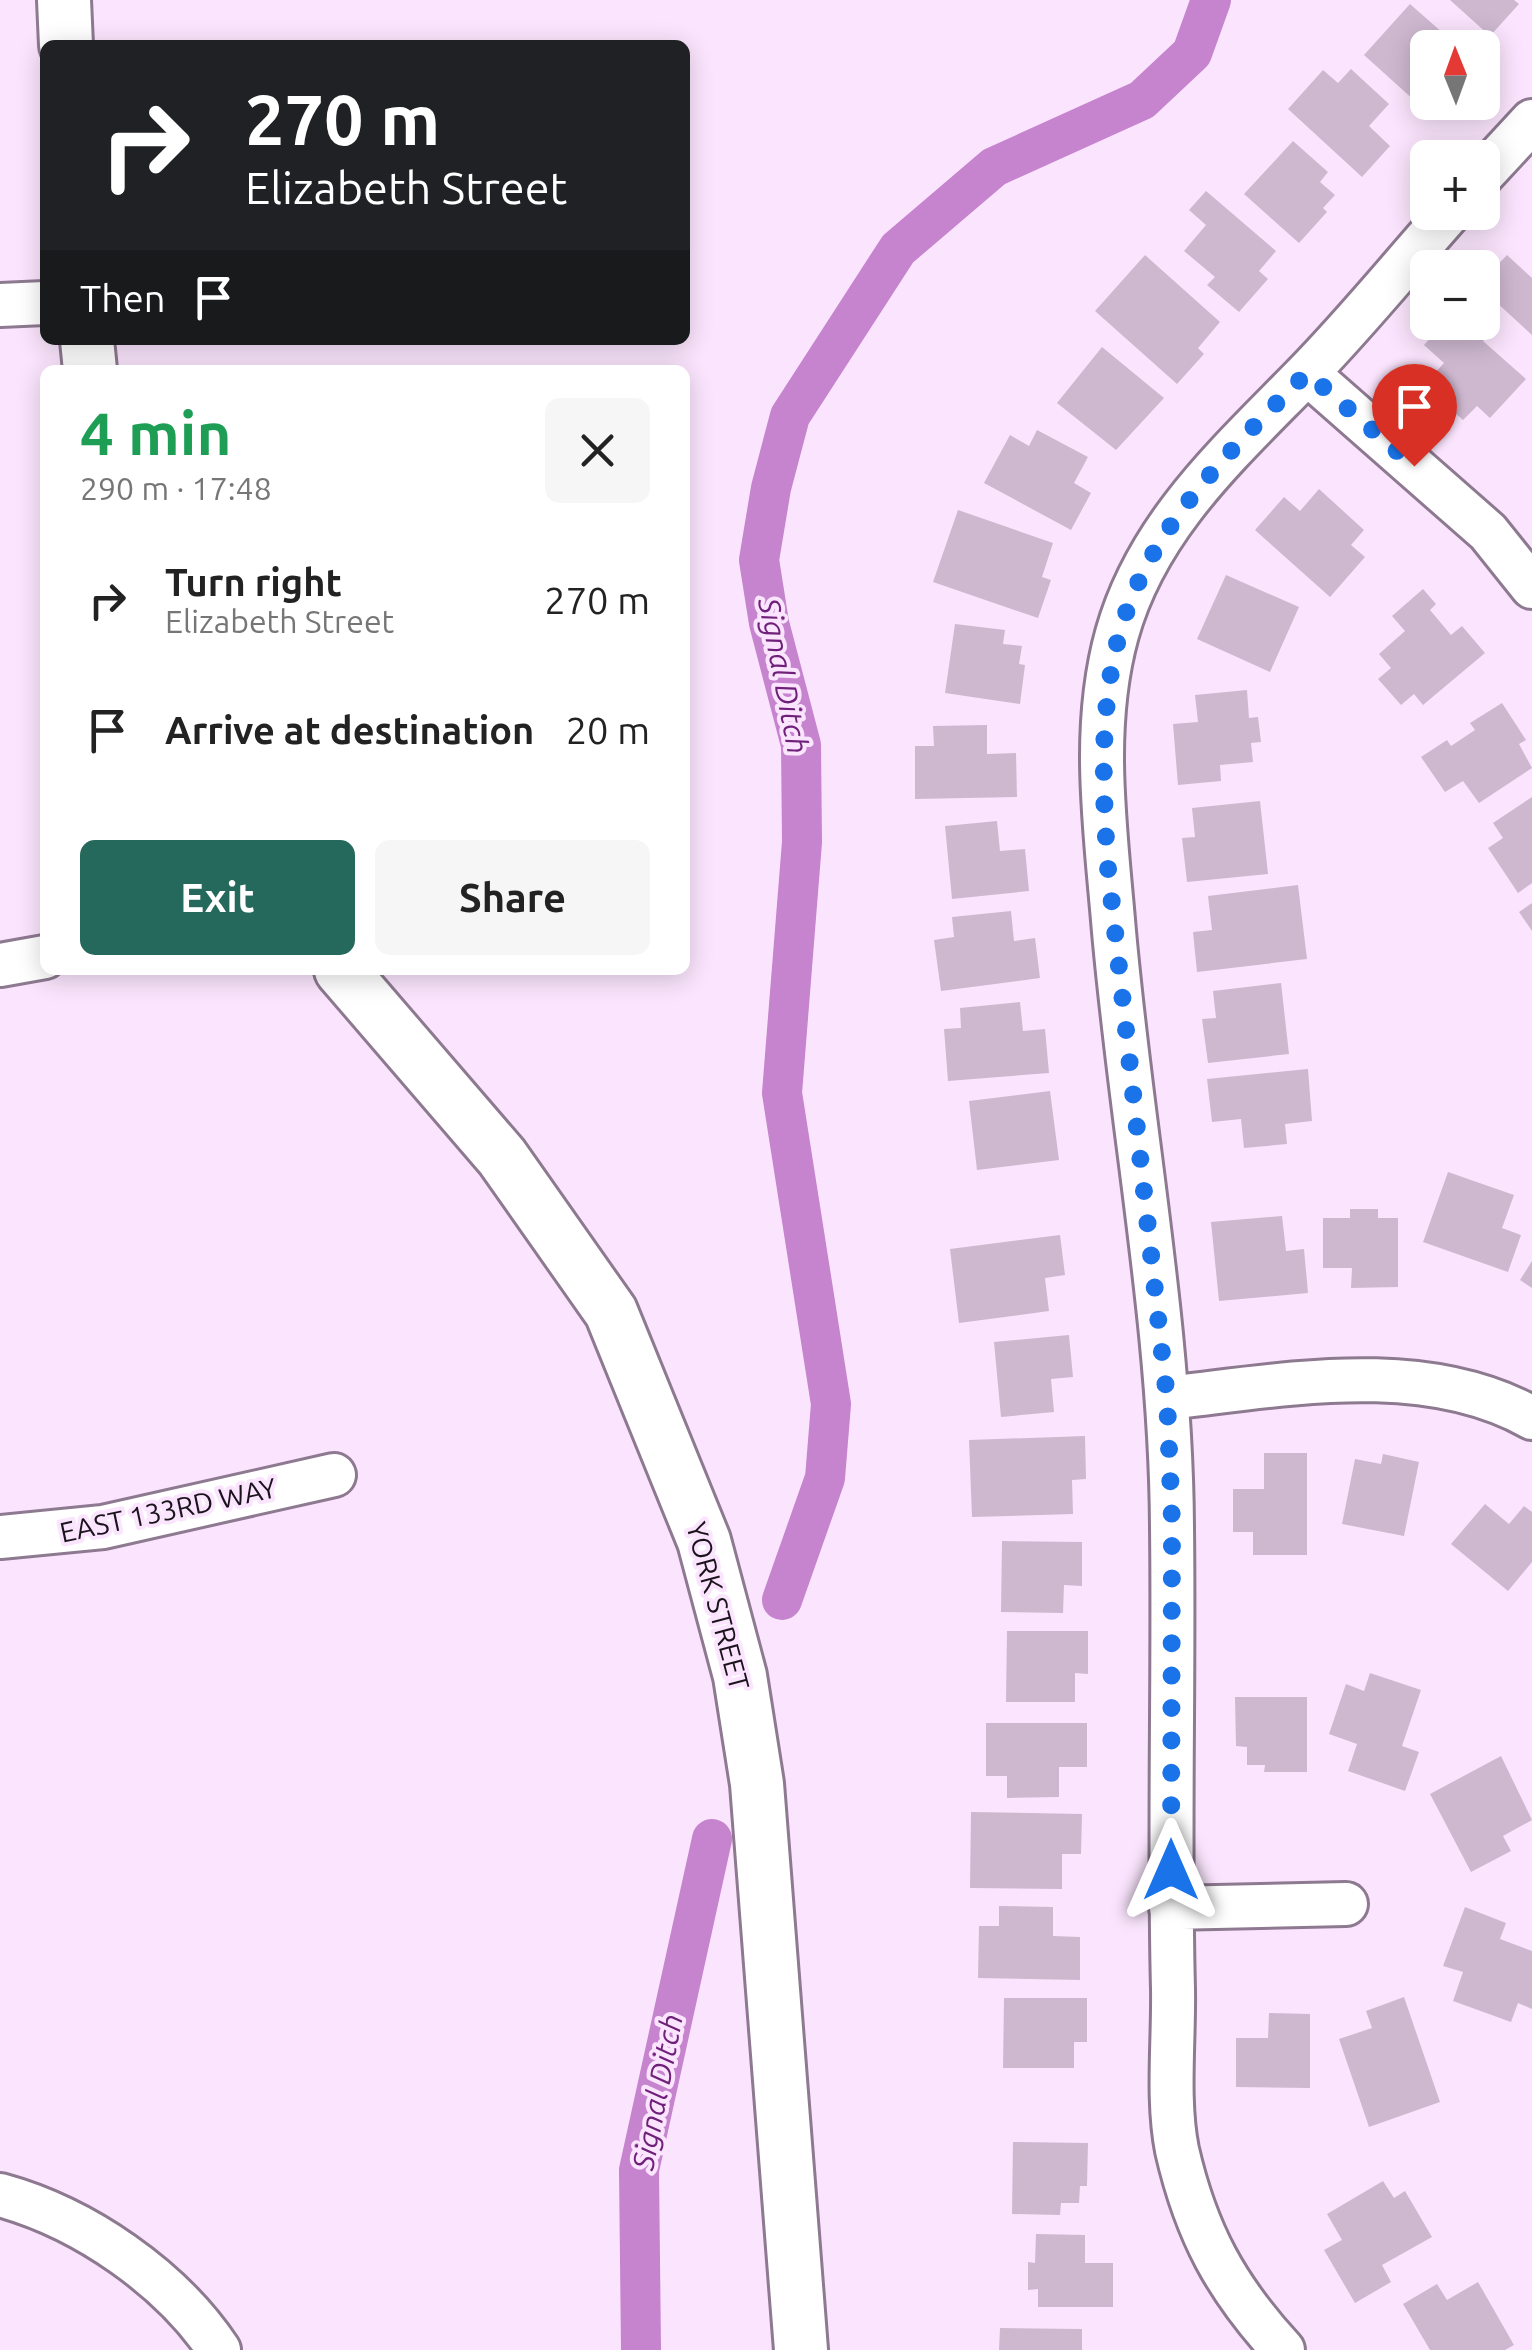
<!DOCTYPE html>
<html lang="en">
<head>
<meta charset="utf-8">
<style>
  body { margin:0; font-family:Ubuntu,sans-serif; background:#f6f6f6; color:#222; height:100vh; display:flex; flex-direction:column; font-size:38px; white-space:nowrap }
  * { box-sizing:border-box; margin:0 }
  p { font-size:32px; color:#767676 }
  .icon { flex:none; width:55px; height:55px; fill:none; stroke:currentColor; stroke-width:2; stroke-linecap:round; stroke-linejoin:round }
  .map { position:relative; flex:1; overflow:hidden }
  .panel { position:absolute; left:40px; top:365px; width:650px; height:610px; display:flex; flex-direction:column; background:#fff; border-radius:15px; box-shadow:0 5px 25px #0003 }
  .panel>* { flex:none }
  .banner { position:absolute; left:40px; top:40px; width:650px; height:305px; border-radius:15px; box-shadow:0 5px 25px #0003; background:#202124; color:#fff; overflow:hidden }
  .needle { width:65px; rotate:359deg }
  .tools { position:absolute; left:1410px; top:30px; display:grid; gap:20px }
  .tools a { display:grid; place-items:center; width:90px; height:90px; border-radius:15px; background:#fff; box-shadow:0 5px 25px #0003; font-size:50px }
  .pin { position:absolute; display:grid; place-items:center; width:85px; height:85px; color:#fff; margin:-102px -42px; border-radius:50% 50% 50% 0; rotate:-45deg; box-shadow:0 0 10px #0007 }
  .pin .icon { rotate:45deg }
  .me { position:absolute; width:110px; margin:-55px; rotate:0deg; stroke-linejoin:round; filter:drop-shadow(0 0 8px #0008) }
  .turn { display:flex; align-items:center; gap:35px; height:210px; padding:0 40px; font-size:45px }
  .turn .icon { width:130px; height:130px; stroke-width:2.5 }
  .turn b { display:block; font-size:70px; line-height:85px }
  .then { display:flex; align-items:center; height:95px; padding:0 40px; background:#0003; gap:20px; font-size:38px }
  .round { display:grid; place-items:center; flex:none; width:105px; height:105px; border-radius:15px; background:#f6f6f6 }
  .headline { display:flex; align-items:center; justify-content:space-between; height:170px; padding:0 40px }
  h1 { font-size:60px; font-weight:700; line-height:75px; color:#1e9e55 }
  .action { display:flex; gap:20px; margin-top:auto; padding:20px 40px }
  .action a { flex:1; height:115px; border-radius:15px; background:#25695c; color:#fff; font-size:40px; font-weight:700; line-height:115px; text-align:center }
  .action a+a { background:#f6f6f6; color:#222 }
  ul { padding:0; list-style:none }
  li { display:flex; align-items:center; gap:30px; height:130px; padding:0 40px }
  li div { flex:1 }
  li b { display:block; font-size:38px }
  li em { font-style:normal }
  .map>svg:first-child { display:block }
  .lines { fill:none; stroke-linecap:round; stroke-linejoin:round }
  .canal { stroke:#c584cd; stroke-width:40 }
  .building { fill:#ceb8d0 }
  .minor-casing { stroke:#8d7990; stroke-width:48 }
  .tertiary-casing { stroke:#8d7990; stroke-width:58 }
  .minor { stroke:#fff; stroke-width:42 }
  .tertiary { stroke:#fff; stroke-width:52 }
  .route { stroke:#1a73e8; stroke-width:18; stroke-dasharray:0 32.4 }
  .labels { text-anchor:middle; stroke-width:8; stroke-linejoin:round; paint-order:stroke }
  .street-label { font-size:28px; fill:#1b131b; stroke:#fbe5fe }
  .water-label { font-size:30px; font-style:italic; fill:#6f2179; stroke:#fbe5fe }
</style>
</head>
<body>
<div class="map">
<svg width="1532" height="2350" viewBox="0 0 1532 2350">
  <rect width="100%" height="100%" fill="#fbe5fe"/>
  <g class="lines">
    <path class="canal" d="M 782,1600 L 825,1478 L 831,1404 L 782,1093 L 802,842 L 801,745 L 769,623 L 759,560 L 771,488 L 790,416 L 898,249 L 994,167 L 1142,100 L 1192,53 L 1211,0
      M 641,2350 L 639,2170 L 712,1839"/>
  </g>
  <path class="building" d="M 1450,0 L 1514,0 L 1519,4 L 1490,36 Z
    M 1410,4 L 1460,48 L 1428,48 L 1428,102 L 1432,102 L 1425,110 L 1364,55 Z
    M 1351,69 L 1389,104 L 1369,126 L 1390,146 L 1362,177 L 1288,109 L 1323,70 L 1338,83 Z
    M 1293,141 L 1328,172 L 1320,182 L 1335,195 L 1323,208 L 1327,212 L 1299,243 L 1244,194 Z
    M 1206,191 L 1276,251 L 1259,271 L 1268,279 L 1239,312 L 1207,285 L 1215,277 L 1184,251 L 1206,225 L 1189,210 Z
    M 1145,255 L 1220,322 L 1198,348 L 1204,354 L 1177,384 L 1095,311 Z
    M 1507,255 L 1532,278 L 1532,335 L 1482,289 L 1482,281 Z
    M 1482,316 L 1496,328 L 1483,341 L 1526,379 L 1490,418 L 1477,406 L 1463,420 L 1424,385 L 1444,363 L 1424,345 L 1445,322 L 1482,322 Z
    M 1102,347 L 1164,398 L 1116,450 L 1057,403 Z
    M 1037,430 L 1088,457 L 1074,483 L 1091,493 L 1071,530 L 984,483 L 1010,435 L 1029,446 Z
    M 1319,489 L 1364,530 L 1351,545 L 1365,557 L 1330,597 L 1255,530 L 1284,497 L 1300,511 Z
    M 958,510 L 1053,543 L 1042,577 L 1051,580 L 1038,618 L 933,582 Z
    M 1226,575 L 1299,607 L 1270,672 L 1197,639 Z
    M 1423,589 L 1436,604 L 1430,610 L 1451,635 L 1462,626 L 1485,653 L 1423,705 L 1414,694 L 1401,705 L 1378,679 L 1391,668 L 1379,654 L 1405,631 L 1392,616 Z
    M 955,624 L 1005,630 L 1003,644 L 1022,646 L 1019,664 L 1025,665 L 1020,704 L 945,693 Z
    M 1247,690 L 1249,718 L 1258,717 L 1261,742 L 1251,743 L 1253,762 L 1220,765 L 1221,781 L 1178,785 L 1173,724 L 1198,722 L 1195,695 Z
    M 1502,703 L 1526,740 L 1519,744 L 1532,768 L 1479,803 L 1463,781 L 1445,792 L 1421,757 L 1447,740 L 1451,746 L 1475,730 L 1470,723 Z
    M 987,725 L 987,754 L 1016,753 L 1017,797 L 915,799 L 915,746 L 934,746 L 933,726 Z
    M 1532,797 L 1532,883 L 1518,893 L 1488,848 L 1503,838 L 1493,823 Z
    M 1260,801 L 1268,874 L 1187,882 L 1182,838 L 1195,837 L 1192,808 Z
    M 997,821 L 1000,851 L 1025,849 L 1029,891 L 952,899 L 945,826 Z
    M 1298,885 L 1307,959 L 1197,972 L 1193,932 L 1212,930 L 1208,896 Z
    M 1532,903 L 1532,931 L 1519,912 Z
    M 1011,911 L 1014,941 L 1035,938 L 1040,978 L 941,991 L 934,940 L 954,937 L 952,917 Z
    M 1281,983 L 1289,1054 L 1208,1063 L 1202,1019 L 1216,1018 L 1213,991 Z
    M 1020,1002 L 1023,1031 L 1045,1029 L 1049,1073 L 948,1081 L 944,1029 L 961,1028 L 960,1008 Z
    M 1308,1069 L 1312,1121 L 1285,1124 L 1287,1144 L 1244,1148 L 1241,1119 L 1212,1122 L 1207,1079 Z
    M 1050,1091 L 1059,1160 L 977,1170 L 969,1101 Z
    M 1448,1172 L 1514,1195 L 1502,1228 L 1521,1235 L 1508,1272 L 1423,1242 Z
    M 1350,1209 L 1378,1209 L 1378,1218 L 1398,1218 L 1398,1287 L 1351,1288 L 1352,1268 L 1323,1268 L 1323,1218 L 1350,1218 Z
    M 1282,1216 L 1286,1251 L 1304,1249 L 1308,1293 L 1219,1301 L 1211,1222 Z
    M 1060,1235 L 1065,1275 L 1045,1278 L 1049,1311 L 959,1323 L 950,1249 Z
    M 1532,1261 L 1532,1288 L 1520,1280 Z
    M 1069,1335 L 1073,1377 L 1051,1379 L 1054,1412 L 1001,1417 L 994,1342 Z
    M 1085,1436 L 1086,1479 L 1072,1480 L 1073,1514 L 972,1517 L 969,1440 Z
    M 1264,1453 L 1307,1453 L 1307,1555 L 1253,1555 L 1253,1532 L 1233,1532 L 1233,1489 L 1264,1489 Z
    M 1383,1454 L 1419,1462 L 1404,1536 L 1342,1524 L 1355,1459 L 1381,1464 Z
    M 1485,1504 L 1509,1524 L 1524,1506 L 1532,1512 L 1532,1562 L 1508,1591 L 1451,1544 Z
    M 1002,1541 L 1082,1542 L 1082,1586 L 1064,1585 L 1063,1613 L 1001,1612 Z
    M 1007,1631 L 1088,1631 L 1088,1674 L 1075,1673 L 1075,1702 L 1006,1702 Z
    M 1370,1673 L 1421,1690 L 1402,1746 L 1419,1752 L 1405,1791 L 1348,1771 L 1357,1744 L 1329,1734 L 1346,1684 L 1364,1691 Z
    M 1235,1697 L 1307,1697 L 1307,1772 L 1264,1772 L 1265,1765 L 1247,1765 L 1247,1747 L 1236,1746 Z
    M 986,1723 L 1087,1723 L 1087,1767 L 1059,1767 L 1059,1797 L 1007,1798 L 1007,1776 L 986,1776 Z
    M 1501,1756 L 1532,1820 L 1503,1836 L 1511,1851 L 1471,1872 L 1430,1794 Z
    M 971,1812 L 1082,1814 L 1081,1854 L 1062,1854 L 1062,1889 L 970,1888 Z
    M 999,1906 L 1053,1907 L 1053,1936 L 1080,1937 L 1080,1980 L 978,1978 L 979,1926 L 999,1926 Z
    M 1465,1907 L 1506,1923 L 1500,1939 L 1532,1951 L 1532,2009 L 1518,2003 L 1511,2022 L 1453,2001 L 1463,1972 L 1443,1966 Z
    M 1404,1997 L 1440,2102 L 1369,2127 L 1339,2039 L 1372,2028 L 1366,2011 Z
    M 1004,1998 L 1087,1998 L 1087,2042 L 1074,2042 L 1074,2068 L 1003,2068 Z
    M 1269,2013 L 1310,2014 L 1310,2088 L 1236,2087 L 1236,2038 L 1268,2038 Z
    M 1013,2142 L 1088,2143 L 1087,2186 L 1080,2186 L 1079,2203 L 1061,2203 L 1060,2215 L 1012,2214 Z
    M 1383,2181 L 1394,2198 L 1405,2191 L 1432,2237 L 1382,2265 L 1391,2282 L 1355,2303 L 1324,2250 L 1342,2240 L 1327,2214 Z
    M 1036,2234 L 1085,2235 L 1085,2263 L 1113,2263 L 1113,2307 L 1038,2307 L 1038,2289 L 1028,2290 L 1028,2262 L 1035,2263 Z
    M 1478,2282 L 1514,2345 L 1505,2350 L 1430,2350 L 1403,2304 L 1437,2284 L 1447,2300 Z
    M 1000,2328 L 1082,2329 L 1082,2350 L 999,2350 Z"/>
  <g class="lines">
    <defs>
      <path id="minor" d="M 1482,175 L 1532,121
        M 0,305 L 45,303
        M 1307,373 L 1488,532 L 1532,587
        M 0,965 L 45,957
        M 1167,1398 C 1284,1385 1423,1357 1532,1418
        M 0,1537 L 103,1527 L 334,1475
        M 1171,1908 L 1346,1904
        M 0,2195 C 84,2218 171,2278 219,2350
        M 1283,2350 C 1226,2288 1196,2233 1177,2150 C 1167,2100 1174,2040 1173,1989 C 1169,1835 1174,1681 1172,1528 C 1171,1324 1130,1123 1113,920 C 1105,826 1091,727 1117,634 C 1147,526 1229,453 1304,376 C 1355,324 1401,267 1450,212"/>
      <path id="tertiary" d="M 64,0 L 66,45
        M 87,340 L 90,370
        M 341,970 L 502,1157 L 611,1312 L 704,1541 L 740,1676 L 757,1784 L 801,2350"/>
    </defs>
    <use href="#minor" class="minor-casing"/>
    <use href="#tertiary" class="tertiary-casing"/>
    <use href="#minor" class="minor"/>
    <use href="#tertiary" class="tertiary"/>
  </g>
  <g class="lines">
    <path class="route" d="M 1171,1870 L 1172,1522 L 1167,1398 L 1108,868 C 1089,617 1131,546 1307,373 L 1414,466"/>
  </g>
  <g class="labels">
    <g class="street-label">
      <text transform="translate(168 1510) rotate(-12)" y="10">EAST 133RD WAY</text>
      <text transform="translate(718 1606) rotate(75)" y="10">YORK STREET</text>
    </g>
    <g class="water-label">
      <text transform="translate(783 676) rotate(79)" y="10">Signal Ditch</text>
      <text transform="translate(658 2092) rotate(-79)" y="10">Signal Ditch</text>
    </g>
  </g>
</svg>
<div class="tools">
<a><svg class="needle" viewBox="-14 -14 28 28"><path d="M0-13l5 13h-10z" fill="#e53935"/><path d="M0 13l5-13h-10z" fill="#767676"/></svg></a>
<a>+</a>
<a>−</a>
</div>
<div class="pin" style="left:1414px;top:466px;background:#d93025"><svg class="icon" aria-label="arrive" viewBox="0 0 24 24"><path d="M6 21V4h12l-3 4 3 4H6"/></svg></div>
<svg class="me" style="left:1171px;top:1870px" viewBox="-20 -20 40 40"><path d="M0-17L14 15 0 8-14 15z" fill="#1a73e8" stroke="#fff" stroke-width="4"/></svg>
<div class="banner">
<div class="turn"><svg class="icon" aria-label="right" viewBox="0 0 24 24"><path d="M7 20v-9h11M14 6l5 5-5 5"/></svg><div><b>270 m</b>Elizabeth Street</div></div>
<div class="then">Then<svg class="icon" aria-label="arrive" viewBox="0 0 24 24"><path d="M6 21V4h12l-3 4 3 4H6"/></svg></div>
</div>
<section class="panel">
<div class="headline"><div><h1>4 min</h1><p>290 m · 17:48</p></div><a class="round"><svg class="icon" aria-label="close" viewBox="0 0 24 24"><path d="M6 6l12 12M18 6L6 18"/></svg></a></div>
<ul>
<li><svg class="icon" aria-label="right" viewBox="0 0 24 24"><path d="M7 20v-9h11M14 6l5 5-5 5"/></svg><div><b>Turn right</b><p>Elizabeth Street</p></div><em>270 m</em></li>
<li><svg class="icon" aria-label="arrive" viewBox="0 0 24 24"><path d="M6 21V4h12l-3 4 3 4H6"/></svg><div><b>Arrive at destination</b></div><em>20 m</em></li>
</ul>
<div class="action"><a>Exit</a><a>Share</a></div>
</section>
</div>
</body>
</html>
